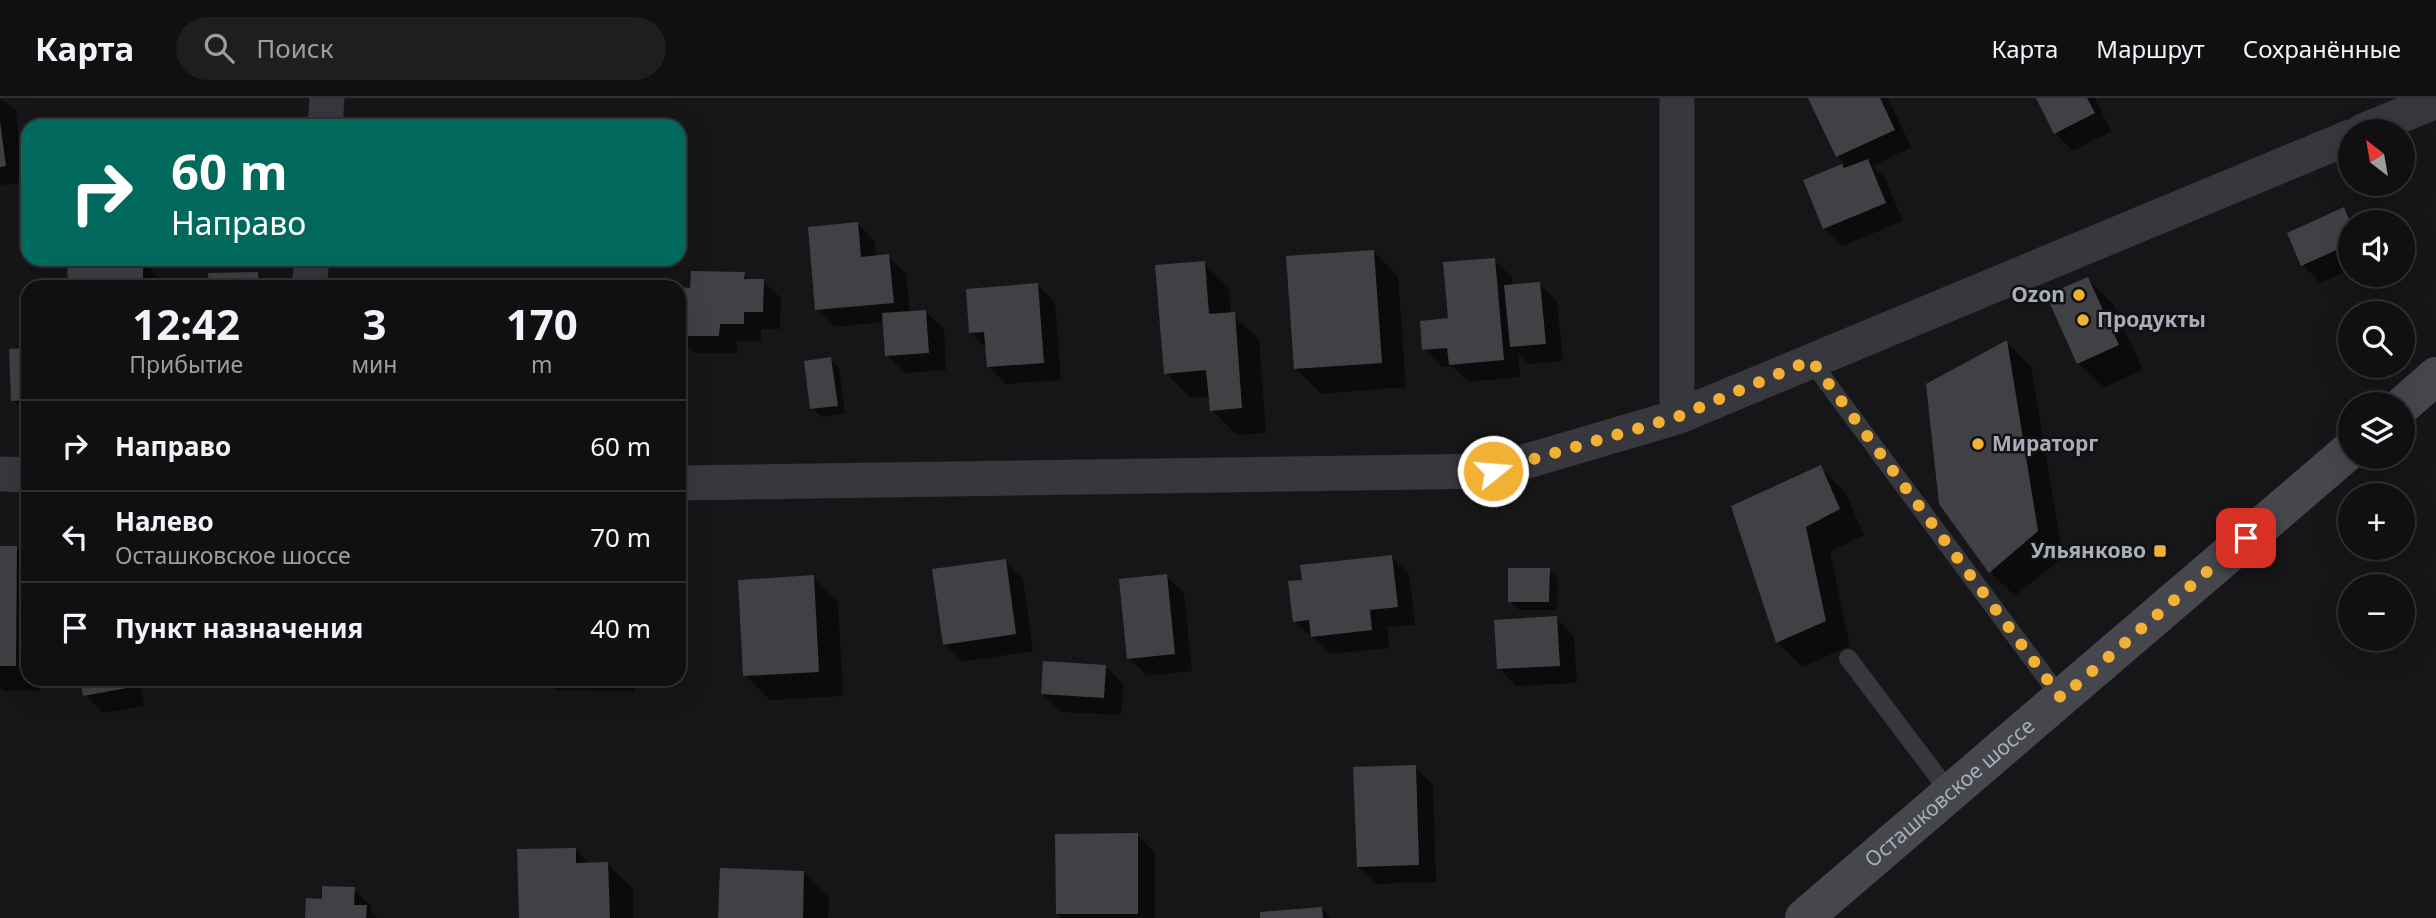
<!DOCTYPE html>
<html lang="ru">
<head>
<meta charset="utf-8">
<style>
  body { margin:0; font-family:"Noto Sans",sans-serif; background:#1e1e20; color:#f1f3f6; height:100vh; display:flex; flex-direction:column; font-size:26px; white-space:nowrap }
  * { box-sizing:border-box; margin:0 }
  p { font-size:23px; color:#9c9d9f }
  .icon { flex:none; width:38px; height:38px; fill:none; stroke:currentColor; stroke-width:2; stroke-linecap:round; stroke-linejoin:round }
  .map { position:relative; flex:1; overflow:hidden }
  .panel { position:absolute; left:21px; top:182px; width:665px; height:406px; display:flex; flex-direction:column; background:#101012; border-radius:21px; box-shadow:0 7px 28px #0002,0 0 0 2px #303032 }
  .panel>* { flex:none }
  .top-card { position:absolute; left:21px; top:21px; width:665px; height:147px; border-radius:21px; box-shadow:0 7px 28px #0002,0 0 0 2px #303032; background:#00695c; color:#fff; overflow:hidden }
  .needle { width:46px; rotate:329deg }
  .fabs { position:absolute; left:2338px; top:21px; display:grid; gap:14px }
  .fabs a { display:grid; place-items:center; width:77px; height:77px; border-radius:50%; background:#101012; box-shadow:0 7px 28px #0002,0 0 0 2px #303032; font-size:35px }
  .pin { position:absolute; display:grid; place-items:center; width:60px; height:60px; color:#fff; margin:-30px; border-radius:14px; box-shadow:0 4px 10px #0006 }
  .me { position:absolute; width:77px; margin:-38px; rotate:73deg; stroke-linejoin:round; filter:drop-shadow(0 0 5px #0008) }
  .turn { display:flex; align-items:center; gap:24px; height:147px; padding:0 35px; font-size:32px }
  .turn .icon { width:91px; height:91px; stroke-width:2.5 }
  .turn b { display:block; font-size:49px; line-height:60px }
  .eta { display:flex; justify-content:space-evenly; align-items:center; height:119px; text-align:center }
  .eta b { font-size:42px; font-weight:700; line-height:49px }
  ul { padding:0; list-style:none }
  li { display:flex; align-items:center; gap:21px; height:91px; padding:0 35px; border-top:2px solid #303032 }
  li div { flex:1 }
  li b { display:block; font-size:26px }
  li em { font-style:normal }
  header { display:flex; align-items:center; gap:42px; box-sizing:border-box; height:98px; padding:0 35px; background:#101012; border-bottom:2px solid #303032 }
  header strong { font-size:33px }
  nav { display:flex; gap:38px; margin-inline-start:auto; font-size:24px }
  .search { width:490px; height:63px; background:#1e1e20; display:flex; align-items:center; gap:18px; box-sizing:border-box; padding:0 24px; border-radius:38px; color:#9c9d9f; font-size:26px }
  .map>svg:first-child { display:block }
  .shadow { fill:#0007 }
  .building { fill:#404145 }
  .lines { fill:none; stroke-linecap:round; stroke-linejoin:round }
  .lane { stroke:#37383d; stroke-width:18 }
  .street { stroke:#37383d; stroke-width:35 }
  .secondary { stroke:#45474d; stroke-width:38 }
  .route { stroke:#f2b134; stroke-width:12; stroke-dasharray:0 21.6 }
  .poi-dot { fill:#f2b134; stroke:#111113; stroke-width:2.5 }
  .labels { text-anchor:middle; stroke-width:5; stroke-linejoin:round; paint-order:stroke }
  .poi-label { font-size:21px; font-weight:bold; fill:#a8adb8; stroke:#111113; text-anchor:end }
  .street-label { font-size:21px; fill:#a8adb8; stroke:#111113 }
</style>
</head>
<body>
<header>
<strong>Карта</strong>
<div class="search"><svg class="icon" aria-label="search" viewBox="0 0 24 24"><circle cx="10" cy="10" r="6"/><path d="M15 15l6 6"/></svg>Поиск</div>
<nav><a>Карта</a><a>Маршрут</a><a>Сохранённые</a></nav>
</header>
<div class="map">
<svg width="2436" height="820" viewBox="0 0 2436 820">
  <rect width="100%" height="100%" fill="#161618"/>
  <path class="shadow" d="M 0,0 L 16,12 L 23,85 L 0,87 Z
    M 1810,0 L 1888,0 L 1911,49 L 1873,68 L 1885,80 L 1903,123 L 1842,148 L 1824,130 L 1805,83 L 1845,66 L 1837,58 Z
    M 2038,0 L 2095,0 L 2111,33 L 2073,53 L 2055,35 Z
    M 679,63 L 685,69 L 682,149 L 679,149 Z
    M 2344,112 L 2356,124 L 2350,124 L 2350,172 L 2320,185 L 2303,167 Z
    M 858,126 L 875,144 L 877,159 L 888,158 L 906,176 L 910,215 L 926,214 L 944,231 L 946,272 L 904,275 L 887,257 L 884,224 L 835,229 L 817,211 Z
    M 1373,153 L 1398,178 L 1406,289 L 1321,296 L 1296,271 Z
    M 1494,162 L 1512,179 L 1513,188 L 1540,186 L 1557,204 L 1563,263 L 1529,266 L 1518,255 L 1520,279 L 1469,284 L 1452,268 L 1442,269 L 1424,251 Z
    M 142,164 L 160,181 L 160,189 L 70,189 Z
    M 1204,165 L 1229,190 L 1231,216 L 1259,241 L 1266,335 L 1237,337 L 1212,312 L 1210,298 L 1191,300 L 1166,275 Z
    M 258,175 L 271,189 L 210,189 Z
    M 744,176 L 751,183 L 763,183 L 781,200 L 780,231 L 761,231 L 761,243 L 737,243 L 737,255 L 695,255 L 679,239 L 679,191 L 692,192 Z
    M 2088,181 L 2113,206 L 2143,272 L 2103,290 L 2078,265 Z
    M 1037,186 L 1055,204 L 1061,282 L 1006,286 L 988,268 L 987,251 L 970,234 Z
    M 2006,244 L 2031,269 L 2063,459 L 2015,498 L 1990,474 Z
    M 28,252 L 28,318 L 13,302 Z
    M 831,261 L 839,270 L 845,316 L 821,319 L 812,310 Z
    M 1820,369 L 1845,394 L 1864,437 L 1830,454 L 1850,548 L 1802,569 L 1777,544 Z
    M 0,449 L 17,450 L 28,461 L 28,581 L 40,581 L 40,593 L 3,592 L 0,589 Z
    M 1392,459 L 1409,476 L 1415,527 L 1387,529 L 1389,550 L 1331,556 L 1294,523 L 1304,484 Z
    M 1005,463 L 1023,480 L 1033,553 L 962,564 L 945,546 Z
    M 1549,472 L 1558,481 L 1557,512 L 1519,512 L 1510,503 Z
    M 1166,478 L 1184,495 L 1192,573 L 1147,578 L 1129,560 Z
    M 813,479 L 838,504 L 843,598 L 770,602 L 745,577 Z
    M 1556,520 L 1574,538 L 1577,585 L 1516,588 L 1499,570 Z
    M 1105,568 L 1123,586 L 1121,617 L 1061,614 L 1043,596 Z
    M 82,581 L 140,581 L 144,608 L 103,615 L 85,597 Z
    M 545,581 L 635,581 L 634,593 L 556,592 Z
    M 1415,669 L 1433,687 L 1436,784 L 1376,786 L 1358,769 Z
    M 1137,737 L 1155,755 L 1155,820 L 1062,820 L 1057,815 Z
    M 575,751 L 590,766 L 607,766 L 633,791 L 633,820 L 520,820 Z
    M 804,774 L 829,799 L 828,820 L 719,820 Z
    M 354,791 L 372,809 L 371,814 L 377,820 L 307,820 L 324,803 Z
    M 1322,811 L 1331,820 L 1262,820 Z"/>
  <path class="building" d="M 1808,0 L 1880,0 L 1895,32 L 1836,59 Z
    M 2036,0 L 2087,0 L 2095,15 L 2054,36 Z
    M 0,23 L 6,68 L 0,69 Z
    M 1868,61 L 1886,105 L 1823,131 L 1803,82 L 1842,66 L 1844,70 Z
    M 2344,109 L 2350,123 L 2350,146 L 2301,168 L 2287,135 Z
    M 858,124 L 861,159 L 889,156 L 894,205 L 815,212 L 808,129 Z
    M 1374,152 L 1382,265 L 1294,271 L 1286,158 Z
    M 1495,160 L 1504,262 L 1449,267 L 1447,250 L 1422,252 L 1420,223 L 1448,220 L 1443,164 Z
    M 143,162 L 143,189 L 68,189 L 67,163 Z
    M 1205,163 L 1209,216 L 1235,214 L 1242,310 L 1210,313 L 1206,272 L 1164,276 L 1155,167 Z
    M 691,173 L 745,174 L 744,181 L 764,181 L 763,214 L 744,214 L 744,226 L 720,226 L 719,238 L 679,238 L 679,189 L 690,190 Z
    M 258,174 L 259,189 L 209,189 L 208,175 Z
    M 2088,179 L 2119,247 L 2077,266 L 2046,197 Z
    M 401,183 L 452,186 L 452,189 L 401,189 Z
    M 1540,184 L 1546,246 L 1510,249 L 1504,187 Z
    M 1038,185 L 1044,265 L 987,269 L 984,234 L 969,235 L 966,191 Z
    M 926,212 L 929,255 L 885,258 L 882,215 Z
    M 2007,242 L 2038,433 L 1989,475 L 1939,406 L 1926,286 Z
    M 28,250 L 28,302 L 11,303 L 9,251 Z
    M 831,259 L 838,308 L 810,311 L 804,263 Z
    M 1821,367 L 1840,411 L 1806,429 L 1826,523 L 1776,545 L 1731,408 Z
    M 0,448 L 17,448 L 16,568 L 0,568 Z
    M 1392,457 L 1398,509 L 1370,512 L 1372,532 L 1311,539 L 1309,522 L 1293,524 L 1288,483 L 1302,482 L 1300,467 Z
    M 1006,461 L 1016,536 L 943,547 L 932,471 Z
    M 1508,470 L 1550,470 L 1549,504 L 1508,504 Z
    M 1167,476 L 1175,556 L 1127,561 L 1119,481 Z
    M 814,477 L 819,574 L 743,578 L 738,482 Z
    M 1557,518 L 1560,568 L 1497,571 L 1494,522 Z
    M 1043,563 L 1106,567 L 1104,600 L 1041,596 Z
    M 80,581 L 126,581 L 127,590 L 83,598 Z
    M 1416,667 L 1419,767 L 1357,769 L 1353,669 Z
    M 1138,735 L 1138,816 L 1056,816 L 1055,736 Z
    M 576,750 L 576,765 L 608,764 L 610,820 L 519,820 L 517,751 Z
    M 720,770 L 804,773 L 803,820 L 718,820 Z
    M 322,788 L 355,789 L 354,807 L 367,807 L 366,820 L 305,820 L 306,800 L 322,801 Z
    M 1322,809 L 1323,820 L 1260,820 L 1260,814 Z"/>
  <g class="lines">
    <path class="lane" d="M 1811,263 L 2061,600
      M 1848,560 L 1950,695"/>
    <path class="street" d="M 1677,0 L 1677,319
      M 325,28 L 327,0
      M 2363,33 L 2436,3
      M 309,189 L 312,161
      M 0,376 L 28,377
      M 679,385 L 1493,373 L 1677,319 L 2350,39"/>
    <g class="secondary">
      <path d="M 2403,307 L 2436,278"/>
      <path id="s1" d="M 1804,820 L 2350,352"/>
    </g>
  </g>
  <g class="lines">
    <path class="route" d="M 1493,373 L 1677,319 L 1811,262 L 2061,600 L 2246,440"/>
  </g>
  <g class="poi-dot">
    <circle cx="2079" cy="197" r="7"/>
    <circle cx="2083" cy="222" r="7"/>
    <circle cx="1978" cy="346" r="7"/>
    <rect x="2153" y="446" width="14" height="14" rx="3.5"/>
  </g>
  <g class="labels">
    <g class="poi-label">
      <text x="2065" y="204">Ozon</text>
      <text x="2097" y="229" text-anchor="start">Продукты</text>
      <text x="1992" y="353" text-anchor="start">Мираторг</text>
      <text x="2146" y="460">Ульянково</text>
    </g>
    <g class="street-label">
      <text dy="7" stroke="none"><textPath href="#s1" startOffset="192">Осташковское шоссе</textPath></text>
    </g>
  </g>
</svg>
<div class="fabs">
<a><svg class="needle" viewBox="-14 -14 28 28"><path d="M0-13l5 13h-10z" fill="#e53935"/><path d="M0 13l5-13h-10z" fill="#9c9d9f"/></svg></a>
<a><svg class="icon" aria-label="sound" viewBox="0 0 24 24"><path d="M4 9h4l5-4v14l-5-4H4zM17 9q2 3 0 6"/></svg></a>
<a><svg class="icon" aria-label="search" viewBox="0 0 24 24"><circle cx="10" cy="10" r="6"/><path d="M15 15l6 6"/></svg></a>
<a><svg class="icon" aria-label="layers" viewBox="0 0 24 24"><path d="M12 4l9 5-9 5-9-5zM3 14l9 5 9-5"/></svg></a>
<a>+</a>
<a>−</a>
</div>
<div class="pin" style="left:2246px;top:440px;background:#d93025"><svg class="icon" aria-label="arrive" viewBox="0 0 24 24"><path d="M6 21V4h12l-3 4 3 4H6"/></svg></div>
<svg class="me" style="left:1493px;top:373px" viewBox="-20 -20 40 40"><circle r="17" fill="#f2b134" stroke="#fff" stroke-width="3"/><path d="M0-11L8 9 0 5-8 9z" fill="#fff"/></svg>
<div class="top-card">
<div class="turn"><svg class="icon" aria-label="right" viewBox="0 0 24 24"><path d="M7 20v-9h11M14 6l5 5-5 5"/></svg><div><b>60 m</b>Направо</div></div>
</div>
<section class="panel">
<div class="eta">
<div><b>12:42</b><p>Прибытие</p></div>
<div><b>3</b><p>мин</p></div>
<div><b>170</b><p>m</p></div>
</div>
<ul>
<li><svg class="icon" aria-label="right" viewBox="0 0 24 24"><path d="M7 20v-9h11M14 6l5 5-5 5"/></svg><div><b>Направо</b></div><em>60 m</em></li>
<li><svg class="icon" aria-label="left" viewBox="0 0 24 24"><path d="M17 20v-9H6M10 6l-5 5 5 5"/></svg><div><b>Налево</b><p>Осташковское шоссе</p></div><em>70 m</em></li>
<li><svg class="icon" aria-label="arrive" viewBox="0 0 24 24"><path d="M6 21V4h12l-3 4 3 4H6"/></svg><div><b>Пункт назначения</b></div><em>40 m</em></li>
</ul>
</section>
</div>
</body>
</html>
